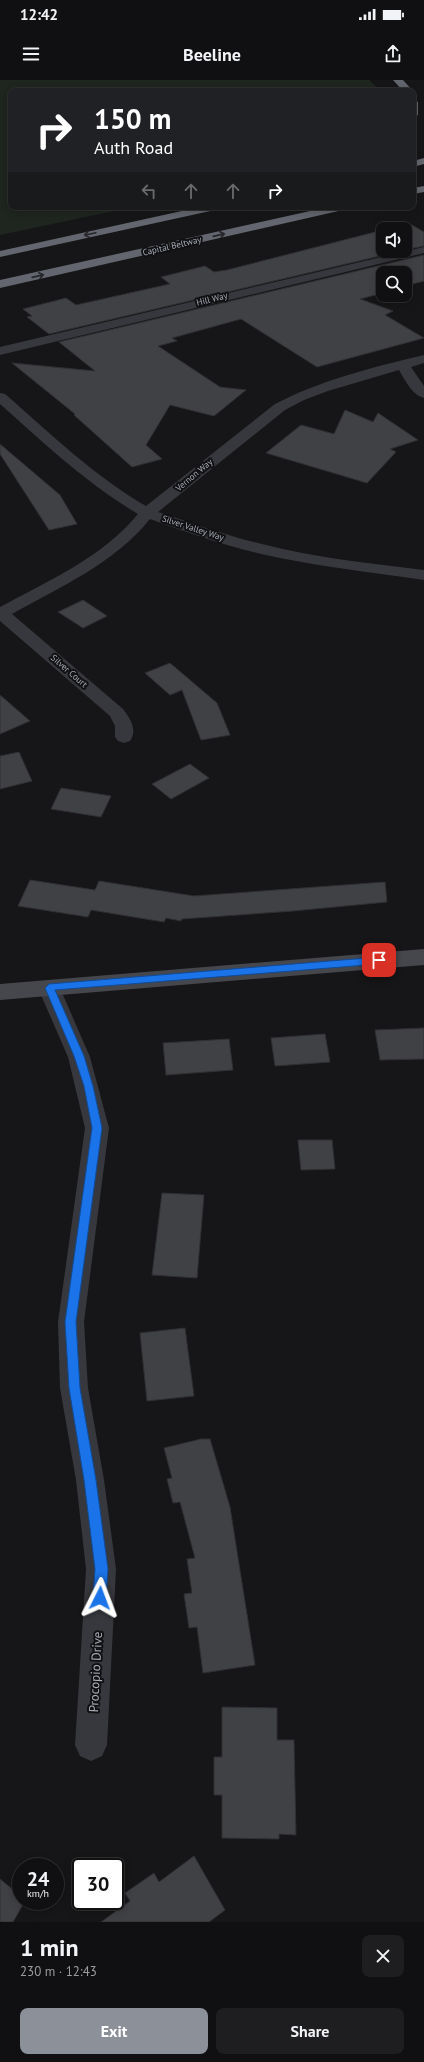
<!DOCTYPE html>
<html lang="en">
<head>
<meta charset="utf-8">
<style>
  body { margin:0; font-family:"PT Sans",sans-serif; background:#1e1e20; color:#f1f3f6; height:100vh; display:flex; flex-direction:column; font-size:15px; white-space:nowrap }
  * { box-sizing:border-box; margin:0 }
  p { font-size:13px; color:#9c9d9f }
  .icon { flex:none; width:22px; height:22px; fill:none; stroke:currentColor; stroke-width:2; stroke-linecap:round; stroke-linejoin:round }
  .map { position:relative; height:1842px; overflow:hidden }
  .panel { display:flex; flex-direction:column; background:#101012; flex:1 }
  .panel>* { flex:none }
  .guide { position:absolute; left:8px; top:8px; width:408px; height:122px; border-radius:8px; box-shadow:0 2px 10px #0003,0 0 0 1px #303032; background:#202124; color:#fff; overflow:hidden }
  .buttons { position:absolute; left:376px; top:142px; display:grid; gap:8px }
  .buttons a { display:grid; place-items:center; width:36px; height:36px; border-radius:8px; background:#101012; box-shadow:0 2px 10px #0003,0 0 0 1px #303032; font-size:20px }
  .speed { position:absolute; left:12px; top:1778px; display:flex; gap:8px; font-size:20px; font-weight:700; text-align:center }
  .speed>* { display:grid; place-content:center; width:52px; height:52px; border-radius:50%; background:#101012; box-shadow:0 2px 10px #0003,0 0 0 1px #303032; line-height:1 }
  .speed small { font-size:10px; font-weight:400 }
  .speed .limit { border:2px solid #111; border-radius:6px; background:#fff; color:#111 }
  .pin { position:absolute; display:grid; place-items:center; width:34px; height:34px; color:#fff; margin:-17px; border-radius:8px; box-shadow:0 2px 6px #0006 }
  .me { position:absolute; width:44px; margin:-22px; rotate:3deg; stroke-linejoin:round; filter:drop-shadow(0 0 3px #0008) }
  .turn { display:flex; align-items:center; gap:14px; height:84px; padding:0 20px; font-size:18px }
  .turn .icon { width:52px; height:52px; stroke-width:2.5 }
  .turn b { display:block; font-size:28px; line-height:34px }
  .lanes { display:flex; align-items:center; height:38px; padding:0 20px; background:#0003; justify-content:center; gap:20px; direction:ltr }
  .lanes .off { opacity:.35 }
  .round { display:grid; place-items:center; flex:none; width:42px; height:42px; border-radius:8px; background:#1e1e20 }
  .overview { display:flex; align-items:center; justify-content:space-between; height:68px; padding:0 20px }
  h1 { font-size:24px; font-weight:700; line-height:30px }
  .cta { display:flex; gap:8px; margin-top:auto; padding:8px 20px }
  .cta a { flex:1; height:46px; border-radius:8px; background:#8c9099; color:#fff; font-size:16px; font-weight:700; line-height:46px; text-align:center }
  .cta a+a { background:#1e1e20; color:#f1f3f6 }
  .status { display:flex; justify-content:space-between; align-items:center; height:28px; padding:0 20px; background:#101012; direction:ltr }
  .status svg { height:11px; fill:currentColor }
  header { display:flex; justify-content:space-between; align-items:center; height:52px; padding:0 20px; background:#101012; font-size:18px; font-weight:700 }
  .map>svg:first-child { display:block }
  .green { fill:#1e261f }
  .building { fill:#404145; stroke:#303034 }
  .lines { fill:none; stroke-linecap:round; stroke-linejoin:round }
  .minor { fill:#37383d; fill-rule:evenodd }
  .secondary { fill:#45474d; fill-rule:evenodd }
  .motorway { fill:#63666e; fill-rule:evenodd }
  .oneway { stroke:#26262a }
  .route { fill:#1a73e8; stroke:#114b97 }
  .labels { text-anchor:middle; stroke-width:4; stroke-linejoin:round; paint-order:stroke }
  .far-street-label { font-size:9px; fill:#a8adb8; stroke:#111113 }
  .near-street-label { font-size:13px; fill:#a8adb8; stroke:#111113 }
</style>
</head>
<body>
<div class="status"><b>12:42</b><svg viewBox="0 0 49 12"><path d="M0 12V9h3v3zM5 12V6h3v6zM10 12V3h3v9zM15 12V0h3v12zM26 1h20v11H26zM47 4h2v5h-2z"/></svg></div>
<header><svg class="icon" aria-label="menu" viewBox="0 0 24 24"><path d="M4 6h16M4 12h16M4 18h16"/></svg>Beeline<svg class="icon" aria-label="share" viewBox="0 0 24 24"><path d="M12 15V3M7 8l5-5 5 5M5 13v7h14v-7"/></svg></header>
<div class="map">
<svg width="424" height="1842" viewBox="0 0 424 1842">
  <rect width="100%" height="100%" fill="#161618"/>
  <path class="green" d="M 0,0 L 369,0 L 381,11 L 11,11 L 11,127 L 133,127 L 0,155 Z"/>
  <path class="building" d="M 412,145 L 424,152 L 424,166 L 405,170 L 405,149 L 388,149 Z
    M 383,150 L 383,171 L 401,171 L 49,254 L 27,237 L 32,236 L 23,229 L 66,218 L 76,225 L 170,204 L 161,197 L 205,186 L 214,192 L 227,190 Z
    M 424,175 L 424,201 L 405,206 L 405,193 L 383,193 L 383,213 L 360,219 L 393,231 L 385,235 L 424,258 L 317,287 L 241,239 L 172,258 L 177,261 L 158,266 L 220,307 L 246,310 L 214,336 L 170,325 L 146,365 L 162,379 L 132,387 L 74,335 L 75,334 L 12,283 L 95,291 L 59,262 Z
    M 345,330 L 373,342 L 378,333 L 418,360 L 390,369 L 396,372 L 367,403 L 266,373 L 301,345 L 334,354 Z
    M 0,364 L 60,415 L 77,444 L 49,450 L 0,374 Z
    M 83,520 L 107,536 L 83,548 L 58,532 Z
    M 170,583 L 217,623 L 230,655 L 201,660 L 182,610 L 170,615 L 145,593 Z
    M 0,615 L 30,641 L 0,654 Z
    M 19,672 L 32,701 L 0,709 L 0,676 Z
    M 190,684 L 209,698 L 171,719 L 152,704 Z
    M 61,708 L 111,716 L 101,737 L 51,729 Z
    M 30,800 L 95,810 L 99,801 L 194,816 L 385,802 L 387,822 L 293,831 L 182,839 L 181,841 L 166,838 L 164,842 L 91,830 L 88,837 L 18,826 Z
    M 424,948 L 424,979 L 380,980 L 375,950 Z
    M 325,954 L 330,982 L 275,986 L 271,958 Z
    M 229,959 L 233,990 L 166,995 L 163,963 Z
    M 298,1060 L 332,1060 L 335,1089 L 301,1090 Z
    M 162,1113 L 204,1115 L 197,1198 L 152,1195 Z
    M 185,1248 L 194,1316 L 147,1321 L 140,1253 Z
    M 201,1359 L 210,1359 L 230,1427 L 255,1585 L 203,1593 L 197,1547 L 189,1548 L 184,1514 L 192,1513 L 187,1479 L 195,1478 L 180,1422 L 173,1423 L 167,1399 L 172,1398 L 164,1368 Z
    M 222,1627 L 277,1628 L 277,1660 L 294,1660 L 296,1755 L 279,1754 L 279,1759 L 222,1758 L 222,1715 L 214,1715 L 214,1677 L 222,1677 Z
    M 194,1776 L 225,1830 L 209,1842 L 101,1842 L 130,1821 L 125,1813 L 154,1793 L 159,1802 Z
    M 0,1799 L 21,1816 L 21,1821 L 25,1821 L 13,1842 L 0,1842 Z"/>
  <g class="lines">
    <path class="minor" d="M 424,167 L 424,173 L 0,275 L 0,267 Z
      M 424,275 L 424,283 L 411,287 L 424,306 L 424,318 C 412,315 405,300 399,290 L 328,311 L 304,320 L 285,330 L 158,432 C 192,443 227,456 262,464 C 315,478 370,483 424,490 L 424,500 C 369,492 315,486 261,474 C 223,465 186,452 150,439 C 115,483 60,507 12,534 L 123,629 C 130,638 138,650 130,661 L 124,663 L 118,661 L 115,657 L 115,646 L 110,636 L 0,541 L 0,527 C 48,501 103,477 138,434 C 87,404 44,363 0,324 L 0,313 L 5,314 C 50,353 94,396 146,426 L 275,324 C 321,300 374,287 424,275 Z
      M 49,900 L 57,902 L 60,908 L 90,977 L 109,1048 L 84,1242 L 88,1308 L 104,1400 L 116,1489 L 107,1665 L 102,1676 L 91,1681 L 80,1676 L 75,1665 L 86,1489 L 76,1400 L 60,1308 L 58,1242 L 85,1048 L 68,977 L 38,908 L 41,902 Z"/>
    <path class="secondary" d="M 424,869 L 424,885 L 0,920 L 0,904 Z"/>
    <path class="motorway" d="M 393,0 L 403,0 L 413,11 L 403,11 Z
      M 413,19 L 418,22 L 418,35 L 413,38 Z
      M 424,78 L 424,84 L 413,87 L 413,81 Z
      M 424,106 L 424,112 L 413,114 L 413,108 Z
      M 200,127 L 220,127 L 215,130 L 0,177 L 0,171 Z
      M 328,127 L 348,127 L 343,130 L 0,208 L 0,200 Z"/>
  </g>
  <defs><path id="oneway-shaft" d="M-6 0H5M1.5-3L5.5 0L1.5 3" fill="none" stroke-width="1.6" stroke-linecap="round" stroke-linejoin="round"/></defs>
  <g class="oneway">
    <use href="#oneway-shaft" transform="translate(90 154) rotate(168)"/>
    <use href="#oneway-shaft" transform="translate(219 155) rotate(-13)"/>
    <use href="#oneway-shaft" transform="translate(38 196) rotate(-13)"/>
  </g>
  <path class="route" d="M 379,877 L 383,880 L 379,884 L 55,910 L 84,976 L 93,1006 L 102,1048 L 76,1242 L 80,1308 L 96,1400 L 108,1489 L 106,1518 L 104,1523 L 100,1525 L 95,1523 L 93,1518 L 95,1489 L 84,1400 L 69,1308 L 65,1242 L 92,1048 L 84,1006 L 74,976 L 45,908 L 49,904 Z"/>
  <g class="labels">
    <g class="far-street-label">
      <text transform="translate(172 166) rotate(-13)" y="3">Capital Beltway</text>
      <text transform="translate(212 219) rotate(-14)" y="3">Hill Way</text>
      <text transform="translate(194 395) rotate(-40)" y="3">Vernon Way</text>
      <text transform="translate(193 448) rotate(18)" y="3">Silver Valley Way</text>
      <text transform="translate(69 591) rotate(41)" y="3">Silver Court</text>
    </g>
    <g class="near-street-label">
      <text transform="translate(95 1592) rotate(-87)" y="5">Procopio Drive</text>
    </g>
  </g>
</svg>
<div class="buttons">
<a><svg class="icon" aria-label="sound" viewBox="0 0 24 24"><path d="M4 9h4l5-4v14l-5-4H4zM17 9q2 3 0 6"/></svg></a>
<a><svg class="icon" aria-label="search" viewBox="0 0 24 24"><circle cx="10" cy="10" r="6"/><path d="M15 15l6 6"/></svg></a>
</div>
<div class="speed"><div>24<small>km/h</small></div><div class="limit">30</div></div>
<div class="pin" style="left:379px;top:880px;background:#d93025"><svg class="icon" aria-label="arrive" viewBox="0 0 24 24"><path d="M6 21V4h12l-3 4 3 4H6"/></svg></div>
<svg class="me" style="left:100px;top:1518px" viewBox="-20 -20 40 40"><path d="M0-17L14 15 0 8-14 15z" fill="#1a73e8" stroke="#fff" stroke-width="4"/></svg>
<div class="guide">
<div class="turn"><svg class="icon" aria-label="right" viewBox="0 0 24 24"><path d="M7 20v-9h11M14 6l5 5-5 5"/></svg><div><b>150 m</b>Auth Road</div></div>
<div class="lanes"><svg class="icon off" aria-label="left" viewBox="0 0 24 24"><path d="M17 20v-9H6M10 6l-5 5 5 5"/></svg><svg class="icon off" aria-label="ahead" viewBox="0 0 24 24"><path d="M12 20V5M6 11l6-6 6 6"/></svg><svg class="icon off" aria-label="ahead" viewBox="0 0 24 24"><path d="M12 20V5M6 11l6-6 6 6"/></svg><svg class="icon" aria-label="right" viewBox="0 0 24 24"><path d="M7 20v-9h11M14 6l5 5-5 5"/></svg></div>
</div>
</div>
<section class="panel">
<div class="overview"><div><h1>1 min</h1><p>230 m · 12:43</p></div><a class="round"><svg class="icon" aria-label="close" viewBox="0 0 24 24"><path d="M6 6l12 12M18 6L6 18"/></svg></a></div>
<div class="cta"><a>Exit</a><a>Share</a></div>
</section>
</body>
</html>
